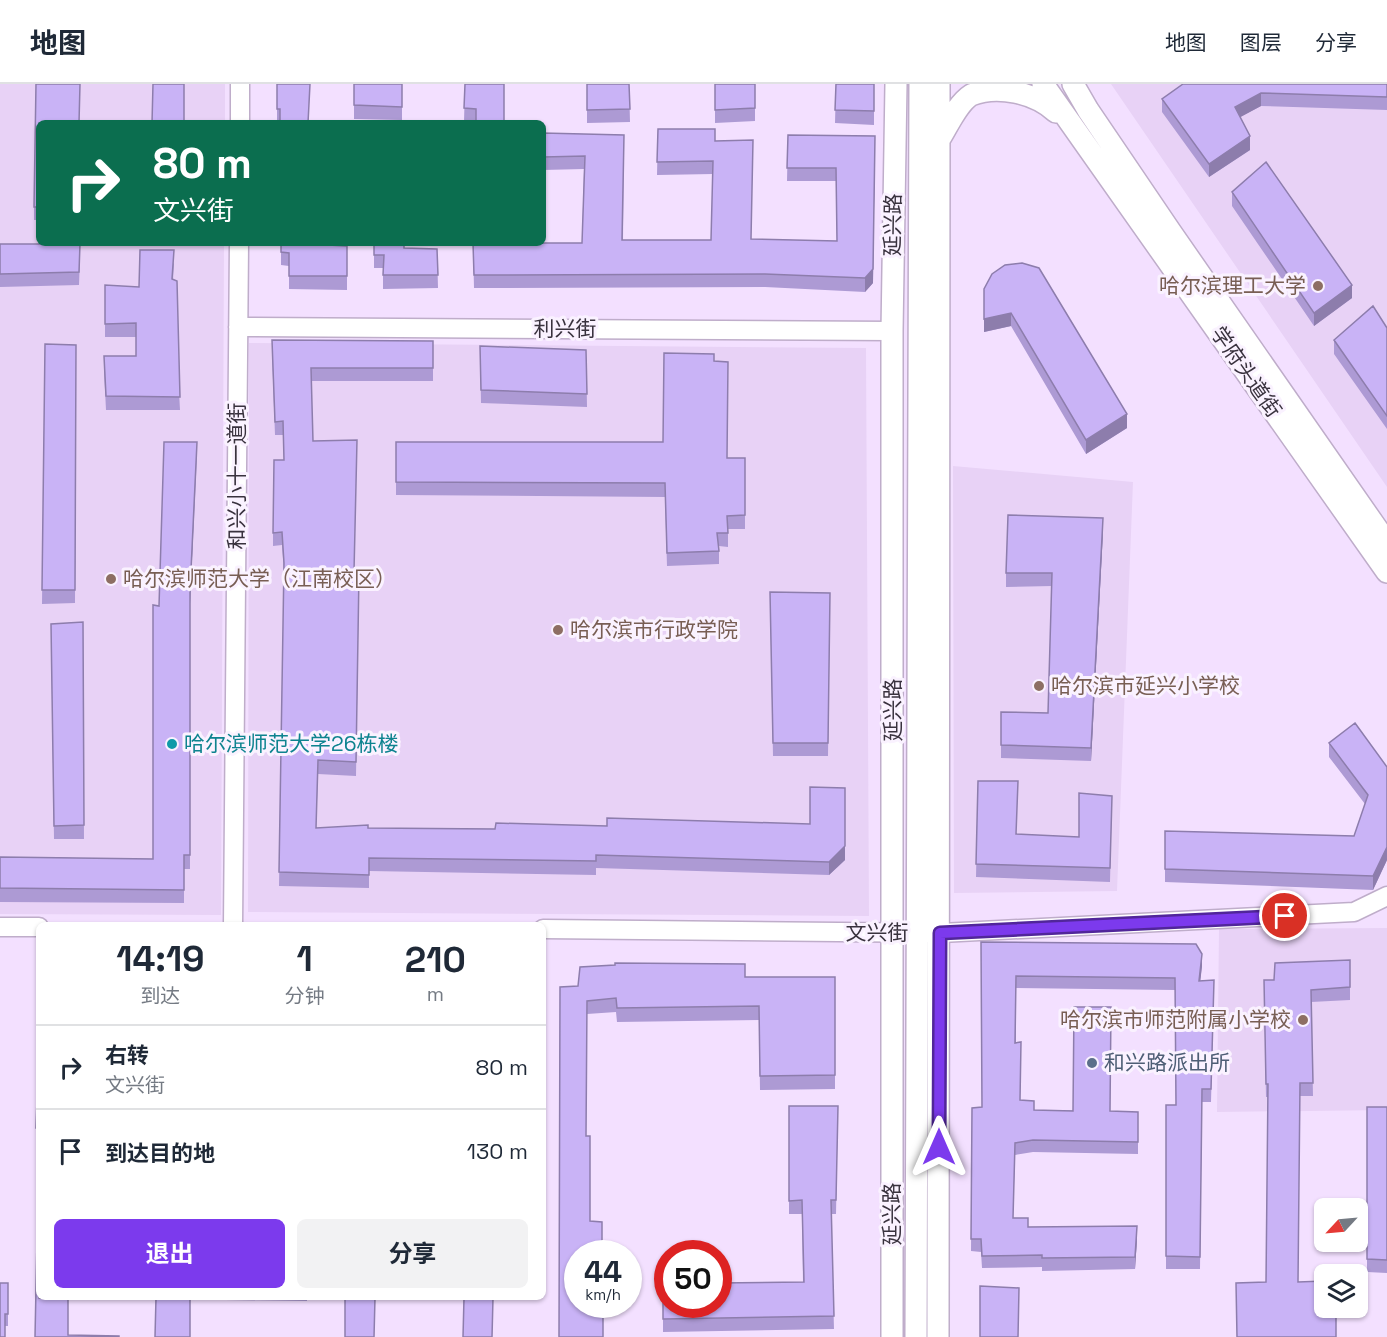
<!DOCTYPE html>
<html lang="zh">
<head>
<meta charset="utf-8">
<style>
  body { margin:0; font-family:"Space Grotesk","Noto Sans SC",sans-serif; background:#f2f2f3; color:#1f2937; height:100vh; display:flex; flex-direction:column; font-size:22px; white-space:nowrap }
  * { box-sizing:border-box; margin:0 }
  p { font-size:20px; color:#747a83 }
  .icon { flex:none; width:33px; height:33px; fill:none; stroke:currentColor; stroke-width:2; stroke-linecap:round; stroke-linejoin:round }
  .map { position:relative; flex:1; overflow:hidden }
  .panel { position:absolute; left:36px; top:838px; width:510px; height:378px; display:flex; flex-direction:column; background:#fff; border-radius:9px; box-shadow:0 2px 4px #0004 }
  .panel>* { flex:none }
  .guide { position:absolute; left:36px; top:36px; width:510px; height:126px; border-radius:9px; box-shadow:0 2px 4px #0004; background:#0b6e4f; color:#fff; overflow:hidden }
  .needle { width:39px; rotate:244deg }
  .buttons { position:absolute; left:1314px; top:1114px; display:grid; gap:12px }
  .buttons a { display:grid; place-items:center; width:54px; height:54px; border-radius:9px; background:#fff; box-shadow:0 2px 4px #0004; font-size:30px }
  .speed { position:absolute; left:564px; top:1156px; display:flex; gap:12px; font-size:30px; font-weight:700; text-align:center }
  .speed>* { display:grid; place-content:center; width:78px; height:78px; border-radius:50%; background:#fff; box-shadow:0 2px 4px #0004; line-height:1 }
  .speed small { font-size:15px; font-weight:400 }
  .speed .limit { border:9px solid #d22; background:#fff; color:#111 }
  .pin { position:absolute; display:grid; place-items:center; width:51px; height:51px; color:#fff; margin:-26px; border:3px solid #fff; border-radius:50%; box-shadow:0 2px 6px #0007 }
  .me { position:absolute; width:66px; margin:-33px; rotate:0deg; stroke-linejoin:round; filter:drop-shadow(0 0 4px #0008) }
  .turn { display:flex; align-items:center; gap:21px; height:126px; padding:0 18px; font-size:27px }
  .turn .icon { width:78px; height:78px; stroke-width:2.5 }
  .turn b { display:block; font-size:42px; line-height:51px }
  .eta { display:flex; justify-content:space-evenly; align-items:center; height:102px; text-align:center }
  .eta b { font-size:36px; font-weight:700; line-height:42px }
  .button { display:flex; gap:12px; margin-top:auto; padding:12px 18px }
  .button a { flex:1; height:69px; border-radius:9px; background:#7c3aed; color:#fff; font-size:24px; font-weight:700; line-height:69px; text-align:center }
  .button a+a { background:#f2f2f3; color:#1f2937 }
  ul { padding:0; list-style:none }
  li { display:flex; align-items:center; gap:18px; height:84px; padding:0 18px; border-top:2px solid #e0e1e3 }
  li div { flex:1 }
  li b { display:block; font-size:22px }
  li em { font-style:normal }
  header { display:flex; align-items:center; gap:36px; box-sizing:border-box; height:84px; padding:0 30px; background:#fff; border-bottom:2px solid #e0e1e3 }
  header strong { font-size:28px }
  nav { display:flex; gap:33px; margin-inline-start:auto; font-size:21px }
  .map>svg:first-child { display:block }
  .built { fill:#e8d2f6 }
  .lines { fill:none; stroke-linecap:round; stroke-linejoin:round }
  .tertiary-casing { stroke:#bfadca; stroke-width:21 }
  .secondary-casing { stroke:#bfadca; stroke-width:24 }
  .tertiary { stroke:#fff; stroke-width:18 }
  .secondary { stroke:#fff; stroke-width:21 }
  .wall { fill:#ad9ad4 }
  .shaded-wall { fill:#8d7dac }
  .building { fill:#c9b3f6; stroke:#8d7dac; stroke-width:1.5 }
  .route-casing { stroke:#51269a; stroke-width:15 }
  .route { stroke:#7c3aed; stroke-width:10 }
  .education-dot { fill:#8d6e63; stroke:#faf2ff; stroke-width:2 }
  .culture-dot { fill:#0f9aa8; stroke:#faf2ff; stroke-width:2 }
  .service-dot { fill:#5c6f8a; stroke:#faf2ff; stroke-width:2 }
  .labels { text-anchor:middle; stroke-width:6; stroke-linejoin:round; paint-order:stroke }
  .street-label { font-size:21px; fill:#39323e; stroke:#faf2ff }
  .education-label { font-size:21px; fill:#785e54; stroke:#faf2ff; text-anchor:start }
  .culture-label { font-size:21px; fill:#0d838f; stroke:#faf2ff; text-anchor:start }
  .service-label { font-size:21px; fill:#4e5e75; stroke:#faf2ff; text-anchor:start }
</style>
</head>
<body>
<header>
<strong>地图</strong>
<nav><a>地图</a><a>图层</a><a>分享</a></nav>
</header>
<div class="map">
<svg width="1387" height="1253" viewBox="0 0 1387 1253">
  <rect width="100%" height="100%" fill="#f3e0ff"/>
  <path class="built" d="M 0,0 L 225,0 L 225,39 L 39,39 L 39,159 L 224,159 L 221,831 L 0,830 Z
    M 1111,0 L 1387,0 L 1387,403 Z
    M 249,259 L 866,264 L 869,832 L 248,828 Z
    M 953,382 L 1133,398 L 1117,807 L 954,809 Z
    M 1387,844 L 1387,1026 L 1217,1028 L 1219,845 Z"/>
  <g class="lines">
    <defs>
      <path id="tertiary" d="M 240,39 L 240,0
        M 238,243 L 892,247
        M 233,841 L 239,159
        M 0,843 L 39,843
        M 543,845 L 941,849 L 1354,828 L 1387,812"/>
      <path id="secondary" d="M 1043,0 L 1387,488
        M 1073,0 L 1088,26 L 1170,147 L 1387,459
        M 939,56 C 948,42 957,20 971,11 C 998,0 1035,9 1056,28
        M 892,1253 L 892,247 L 896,0
        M 916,1253 L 920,0
        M 938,1253 L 939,0"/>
    </defs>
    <use href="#tertiary" class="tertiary-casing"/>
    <use href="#secondary" class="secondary-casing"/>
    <use href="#tertiary" class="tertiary"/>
    <use href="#secondary" class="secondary"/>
  </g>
  <path class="wall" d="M 277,0 L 310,0 L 280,38 L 277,39 Z
    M 354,0 L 402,0 L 402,36 L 354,35 Z
    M 465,0 L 504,0 L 476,38 L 464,38 Z
    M 587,0 L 629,0 L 630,38 L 587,39 Z
    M 715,0 L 755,0 L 755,37 L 715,39 Z
    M 836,0 L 874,0 L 874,41 L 835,39 Z
    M 1387,0 L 1387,26 L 1261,22 L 1240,33 L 1250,66 L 1209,93 L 1162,28 L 1162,15 Z
    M 39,39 L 39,136 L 34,136 L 34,123 Z
    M 658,45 L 715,57 L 751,155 L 837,157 L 836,97 L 787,97 L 788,51 L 875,52 L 873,199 L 865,208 L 765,203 L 474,204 L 473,159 L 582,159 L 584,85 L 543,86 L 543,49 L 624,51 L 623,156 L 711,156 L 713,90 L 657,91 Z
    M 1232,108 L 1352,214 L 1314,242 L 1232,122 Z
    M 281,159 L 347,162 L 347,206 L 289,205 L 289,182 L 281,181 Z
    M 374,159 L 404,164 L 437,165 L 438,204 L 383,205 L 383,184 L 374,184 Z
    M 0,160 L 80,173 L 79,201 L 0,203 Z
    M 174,179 L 173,196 L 180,326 L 106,326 L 104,286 L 136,272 L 136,253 L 105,253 L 105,201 L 139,203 Z
    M 1005,181 L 1127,344 L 1086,370 L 1011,242 L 984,248 L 984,205 Z
    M 1387,244 L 1387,345 L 1334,270 L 1334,256 Z
    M 433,257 L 433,297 L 311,297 L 313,357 L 355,488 L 359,488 L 356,692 L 318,690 L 316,744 L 368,744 L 845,776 L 829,791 L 596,784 L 596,791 L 369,787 L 369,804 L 279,802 L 284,489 L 282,461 L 273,462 L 273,449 L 284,376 L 283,351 L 275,351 L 272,269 Z
    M 45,260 L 76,261 L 75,519 L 42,520 Z
    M 480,262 L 586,266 L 587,323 L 481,319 Z
    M 714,277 L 727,374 L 745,374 L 745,445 L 728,445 L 728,463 L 719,462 L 719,480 L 667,482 L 665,413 L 396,411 L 396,358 L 663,358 Z
    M 197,371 L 190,520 L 190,785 L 184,785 L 184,819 L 0,818 L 0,773 L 153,775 L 159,522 Z
    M 1103,447 L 1091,677 L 1001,674 L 1001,628 L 1048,629 L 1052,502 L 1006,503 L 1006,489 Z
    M 770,508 L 830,509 L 828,672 L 773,672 Z
    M 83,538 L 84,755 L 54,755 L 51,540 Z
    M 1329,659 L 1387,683 L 1387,776 L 1373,806 L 1165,798 L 1165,747 L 1354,752 L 1365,720 L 1329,673 Z
    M 978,697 L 1017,750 L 1079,753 L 1112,712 L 1110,798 L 976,793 Z
    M 981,858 L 1202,882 L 1200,897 L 1214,909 L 1211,1018 L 1202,1018 L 1200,1185 L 1166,1185 L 1166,1021 L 1176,1021 L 1175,906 L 1016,904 L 1016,959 L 1020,1016 L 1034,1026 L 1110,1027 L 1138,1040 L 1138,1070 L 1033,1068 L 1015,1071 L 1013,1134 L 1028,1143 L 1137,1155 L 1135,1185 L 1042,1187 L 1042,1183 L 982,1184 L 981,1168 L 971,1167 L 972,1024 L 982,1023 Z
    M 1350,876 L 1350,916 L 1311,918 L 1313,1012 L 1300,1012 L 1266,1198 L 1268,1013 L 1266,1013 L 1264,896 L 1274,896 Z
    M 745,893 L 835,893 L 835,1005 L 760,1006 L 759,936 L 617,938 L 616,928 L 587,930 L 559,1253 L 578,902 Z
    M 39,956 L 39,1061 L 36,1058 Z
    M 789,1022 L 838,1022 L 836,1130 L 831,1130 L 834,1245 L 663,1248 L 663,1200 L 803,1198 L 802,1130 L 789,1130 Z
    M 1367,1023 L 1387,1023 L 1387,1189 L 1367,1188 Z
    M 8,1199 L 8,1242 L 5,1242 L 0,1253 Z
    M 224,1214 L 307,1214 L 307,1217 L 225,1216 Z"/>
  <path class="shaded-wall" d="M 1261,9 L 1261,22 L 1235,36 L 1235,23 Z
    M 875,52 L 873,199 L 865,208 L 865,194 Z
    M 1250,52 L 1250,66 L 1209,93 L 1209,80 Z
    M 1352,201 L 1352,214 L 1314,242 L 1314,229 Z
    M 1011,229 L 1011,242 L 984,248 L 984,235 Z
    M 1127,330 L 1127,344 L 1086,370 L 1086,356 Z
    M 197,358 L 190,520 L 190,785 L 190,507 Z
    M 1103,434 L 1103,447 L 1091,677 L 1091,664 Z
    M 845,762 L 845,776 L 829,791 L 829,778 Z
    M 1387,763 L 1387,776 L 1373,806 L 1373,792 Z
    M 1202,870 L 1202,882 L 1199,909 L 1199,897 Z
    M 1137,1142 L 1137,1155 L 1135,1185 L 1135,1173 Z"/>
  <path class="building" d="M 36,0 L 80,0 L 79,39 L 39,39 L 39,123 L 34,123 Z
    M 153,0 L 184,0 L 184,39 L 152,39 Z
    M 277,0 L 310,0 L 308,39 L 280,39 L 280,25 L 277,25 Z
    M 354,0 L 402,0 L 402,23 L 354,21 Z
    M 465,0 L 504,0 L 504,39 L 529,39 L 476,39 L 476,25 L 464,24 Z
    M 587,0 L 629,0 L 630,25 L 587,26 Z
    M 715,0 L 755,0 L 755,24 L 715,26 Z
    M 836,0 L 874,0 L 874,27 L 835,26 Z
    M 1183,0 L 1387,0 L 1387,13 L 1261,9 L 1235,23 L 1250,52 L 1209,80 L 1162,15 Z
    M 658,45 L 715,45 L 715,57 L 753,56 L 751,155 L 837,157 L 836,84 L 787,84 L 788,51 L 875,52 L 873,185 L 865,194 L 765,190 L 474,191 L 473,159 L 582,159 L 585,72 L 543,73 L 543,49 L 624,51 L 622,156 L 711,156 L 713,77 L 657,78 Z
    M 1266,78 L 1352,201 L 1314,229 L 1232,108 Z
    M 281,159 L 309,159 L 309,160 L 347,162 L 347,192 L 289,192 L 289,169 L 281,168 Z
    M 374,159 L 404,159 L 404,164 L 437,165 L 438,191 L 383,191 L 384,171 L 374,171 Z
    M 0,160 L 80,160 L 79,188 L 0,190 Z
    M 140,166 L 174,166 L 172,195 L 177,197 L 180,313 L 106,312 L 104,272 L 136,272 L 136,239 L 105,240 L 105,201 L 139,203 Z
    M 1022,179 L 1039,184 L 1127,330 L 1086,356 L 1011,229 L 984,235 L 984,205 L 992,190 L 1005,181 Z
    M 1373,222 L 1387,244 L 1387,332 L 1334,256 Z
    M 272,256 L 433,257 L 433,284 L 311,284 L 313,357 L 357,356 L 354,488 L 359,488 L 356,678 L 318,676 L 316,744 L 368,741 L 368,744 L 495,745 L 496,739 L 607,742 L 607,734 L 810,740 L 810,703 L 845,704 L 845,762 L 829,778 L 596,771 L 596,777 L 369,774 L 369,791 L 279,788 L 284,479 L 282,448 L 273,449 L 274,376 L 284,376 L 283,337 L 275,338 Z
    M 45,260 L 76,261 L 75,506 L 42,506 Z
    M 480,262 L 586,266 L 587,310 L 481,306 Z
    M 664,269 L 714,270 L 714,277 L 728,278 L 727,374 L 745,374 L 745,431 L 727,432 L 728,449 L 717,449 L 719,467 L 667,469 L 665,399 L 396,398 L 396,358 L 663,358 Z
    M 164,358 L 197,358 L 190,507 L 190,771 L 184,771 L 184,806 L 0,804 L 0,773 L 153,775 L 153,521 L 159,522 Z
    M 1008,431 L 1103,434 L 1091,664 L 1001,661 L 1001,628 L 1048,629 L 1052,489 L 1006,489 Z
    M 770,508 L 830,509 L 828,659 L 773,659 Z
    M 83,538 L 84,741 L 54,742 L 51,540 Z
    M 1355,639 L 1387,683 L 1387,763 L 1373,792 L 1165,785 L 1165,747 L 1354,752 L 1368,711 L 1329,659 Z
    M 978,697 L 1018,697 L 1016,750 L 1079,753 L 1079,709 L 1112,712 L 1110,784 L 976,780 Z
    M 981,858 L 1196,860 L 1202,870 L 1199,897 L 1214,896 L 1211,1005 L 1202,1005 L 1200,1173 L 1166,1172 L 1166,1021 L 1176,1021 L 1175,894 L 1016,892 L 1015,959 L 1021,958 L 1020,1016 L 1034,1017 L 1034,1026 L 1073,1027 L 1074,923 L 1111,923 L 1110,1027 L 1138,1028 L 1138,1058 L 1033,1056 L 1015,1059 L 1013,1134 L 1028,1134 L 1028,1143 L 1137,1142 L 1135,1173 L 1042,1174 L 1042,1171 L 982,1172 L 981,1155 L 971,1155 L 972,1024 L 982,1023 Z
    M 1350,876 L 1350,903 L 1311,906 L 1313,999 L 1300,999 L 1298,1198 L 1324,1197 L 1324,1224 L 1336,1224 L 1336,1253 L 1237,1253 L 1236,1199 L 1266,1198 L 1268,1000 L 1266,1000 L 1264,896 L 1274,896 L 1275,879 Z
    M 615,879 L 745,880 L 745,893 L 835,893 L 835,991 L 760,992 L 759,922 L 617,924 L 616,914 L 587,917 L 586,1052 L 590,1052 L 590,1137 L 602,1138 L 602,1170 L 578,1170 L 578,1221 L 603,1221 L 603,1253 L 559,1253 L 560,903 L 578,902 L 580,883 L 615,881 Z
    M 39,956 L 39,1048 L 36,1044 Z
    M 789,1022 L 838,1022 L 836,1116 L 831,1116 L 834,1232 L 663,1235 L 663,1200 L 668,1199 L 668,1221 L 718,1221 L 718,1199 L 804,1198 L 802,1116 L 789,1117 Z
    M 1367,1023 L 1387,1023 L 1387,1176 L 1367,1175 Z
    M 38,1107 L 39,1107 L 39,1214 L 68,1214 L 68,1251 L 119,1252 L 119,1253 L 35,1253 Z
    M 0,1199 L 8,1199 L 8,1230 L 5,1230 L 5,1253 L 0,1253 Z
    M 980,1202 L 1019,1204 L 1018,1253 L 980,1253 Z
    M 156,1214 L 190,1214 L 190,1253 L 155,1253 Z
    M 345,1214 L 375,1214 L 374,1253 L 345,1253 Z
    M 464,1214 L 493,1214 L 492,1253 L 463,1253 Z"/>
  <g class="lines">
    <defs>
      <path id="route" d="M 939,1063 L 940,849 L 1285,832"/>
    </defs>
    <use href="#route" class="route-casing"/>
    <use href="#route" class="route"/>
  </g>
  <g class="education-dot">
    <circle cx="1318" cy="202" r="6"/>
    <circle cx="111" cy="495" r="6"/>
    <circle cx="558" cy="546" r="6"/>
    <circle cx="1039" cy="602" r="6"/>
    <circle cx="1303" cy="936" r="6"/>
  </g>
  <circle class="culture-dot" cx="172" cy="660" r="6"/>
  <circle class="service-dot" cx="1092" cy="979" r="6"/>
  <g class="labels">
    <g class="street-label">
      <text transform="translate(893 141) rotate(-89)" y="7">延兴路</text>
      <text x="565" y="252">利兴街</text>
      <text transform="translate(1246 288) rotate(55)" y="7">学府头道街</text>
      <text transform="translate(237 392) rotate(-90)" y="7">和兴小十一道街</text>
      <text transform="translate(893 626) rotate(-90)" y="7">延兴路</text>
      <text x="877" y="856">文兴街</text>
      <text transform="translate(892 1130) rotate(-90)" y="7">延兴路</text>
    </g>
    <g class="education-label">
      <text x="1306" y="209" text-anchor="end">哈尔滨理工大学</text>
      <text x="123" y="502">哈尔滨师范大学（江南校区）</text>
      <text x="570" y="553">哈尔滨市行政学院</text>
      <text x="1051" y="609">哈尔滨市延兴小学校</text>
      <text x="1291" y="943" text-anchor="end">哈尔滨市师范附属小学校</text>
    </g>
    <g class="culture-label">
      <text x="184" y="667">哈尔滨师范大学26栋楼</text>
    </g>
    <g class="service-label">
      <text x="1104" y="986">和兴路派出所</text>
    </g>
  </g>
</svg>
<div class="buttons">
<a><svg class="needle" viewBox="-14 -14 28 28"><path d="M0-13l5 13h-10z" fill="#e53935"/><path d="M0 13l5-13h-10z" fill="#747a83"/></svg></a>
<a><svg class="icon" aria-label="layers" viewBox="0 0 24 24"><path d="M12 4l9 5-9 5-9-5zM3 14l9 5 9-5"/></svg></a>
</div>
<div class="speed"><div>44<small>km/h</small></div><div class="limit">50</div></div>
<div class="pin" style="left:1285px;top:832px;background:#d93025"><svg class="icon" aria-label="arrive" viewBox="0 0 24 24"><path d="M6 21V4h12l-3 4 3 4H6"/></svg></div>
<svg class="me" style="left:939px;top:1063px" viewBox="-20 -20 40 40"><path d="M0-17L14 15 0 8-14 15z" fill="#7c3aed" stroke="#fff" stroke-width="4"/></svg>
<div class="guide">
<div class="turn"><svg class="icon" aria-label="right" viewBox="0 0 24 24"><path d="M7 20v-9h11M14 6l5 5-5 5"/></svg><div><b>80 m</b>文兴街</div></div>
</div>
<section class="panel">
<div class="eta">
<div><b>14:19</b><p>到达</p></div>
<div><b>1</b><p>分钟</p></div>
<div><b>210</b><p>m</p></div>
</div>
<ul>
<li><svg class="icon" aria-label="right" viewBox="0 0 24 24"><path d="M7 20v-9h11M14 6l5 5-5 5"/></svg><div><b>右转</b><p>文兴街</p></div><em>80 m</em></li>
<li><svg class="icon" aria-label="arrive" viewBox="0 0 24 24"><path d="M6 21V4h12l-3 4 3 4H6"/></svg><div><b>到达目的地</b></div><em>130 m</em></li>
</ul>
<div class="button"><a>退出</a><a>分享</a></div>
</section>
</div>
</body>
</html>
